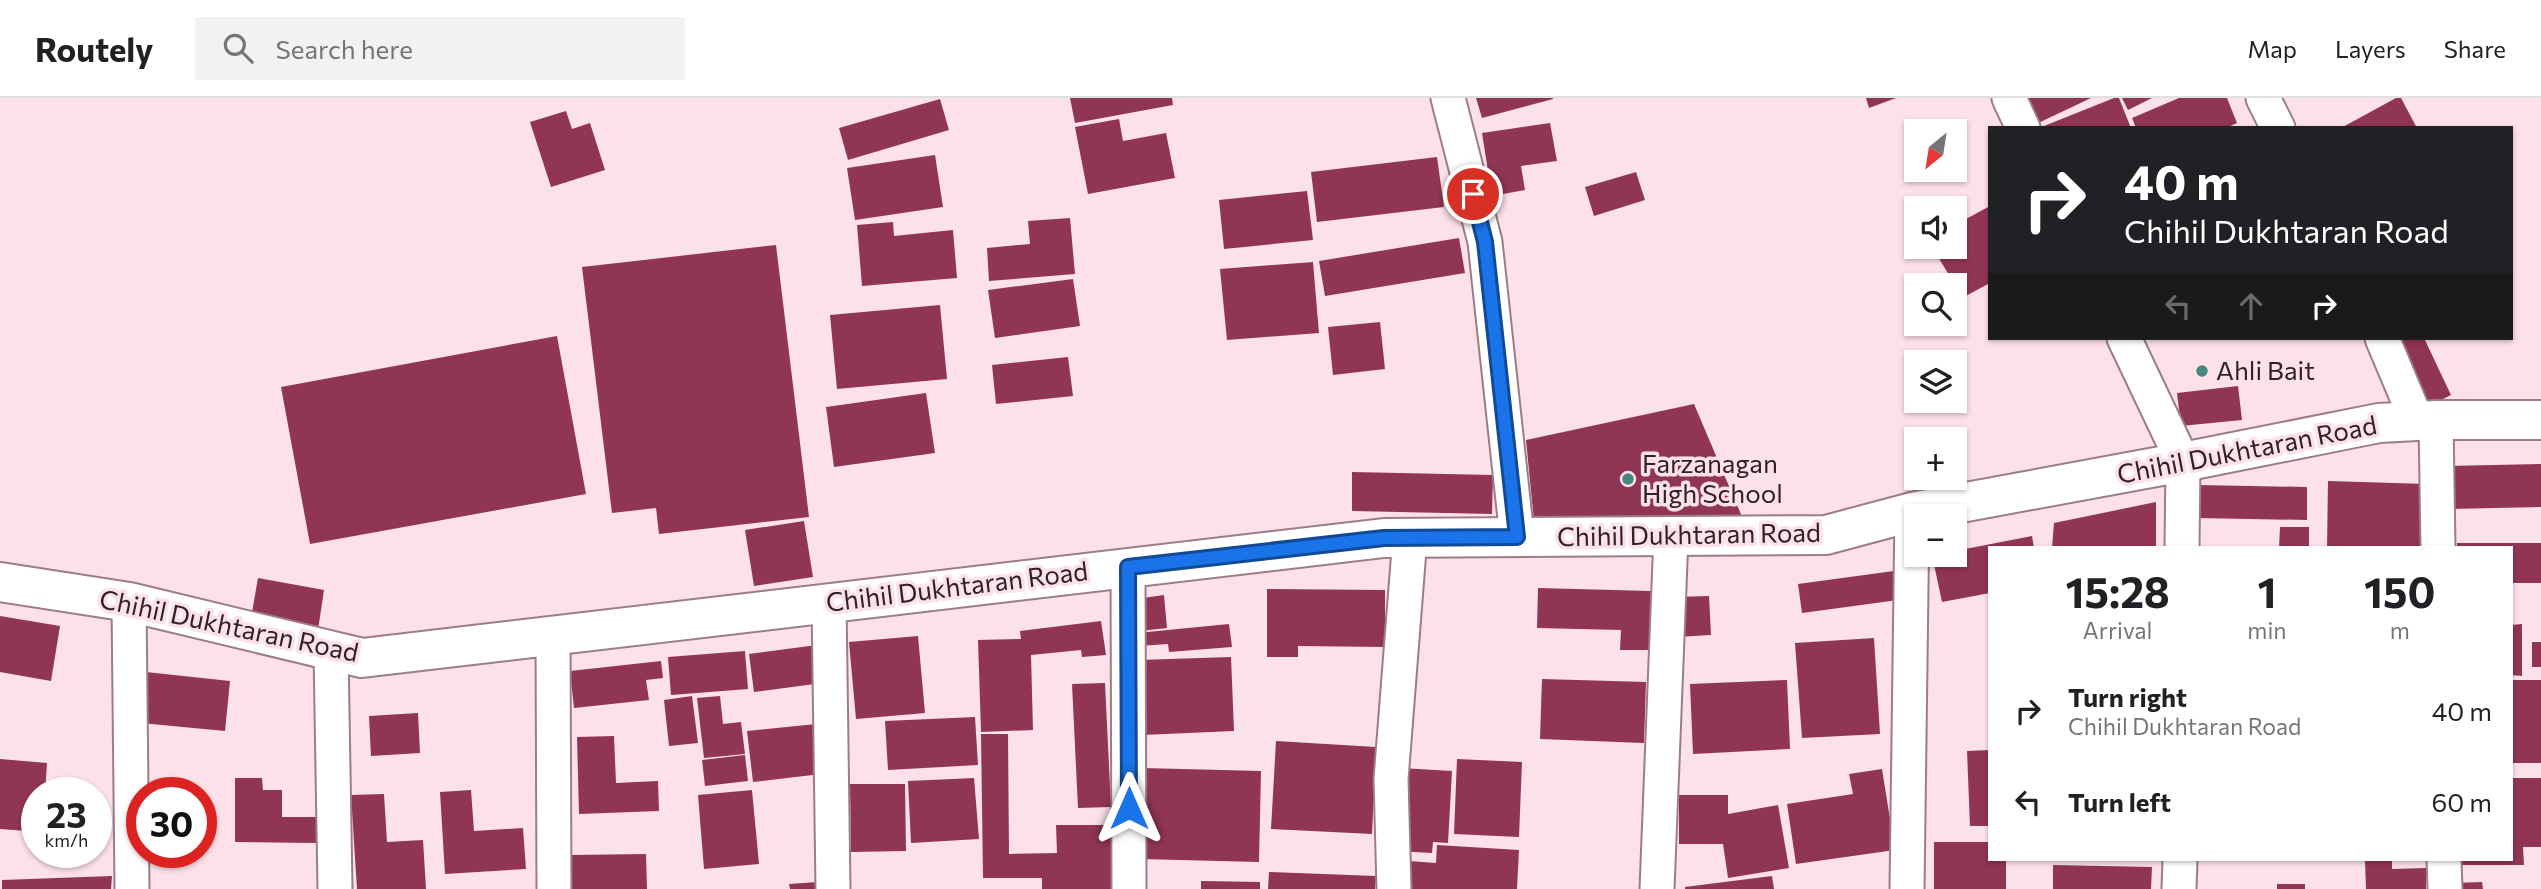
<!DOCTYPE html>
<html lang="en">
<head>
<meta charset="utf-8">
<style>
  body { margin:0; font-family:Commissioner,sans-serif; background:#f2f2f2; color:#202124; height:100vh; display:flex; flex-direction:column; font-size:26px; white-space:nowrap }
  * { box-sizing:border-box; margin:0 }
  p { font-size:23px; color:#757577 }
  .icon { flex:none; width:38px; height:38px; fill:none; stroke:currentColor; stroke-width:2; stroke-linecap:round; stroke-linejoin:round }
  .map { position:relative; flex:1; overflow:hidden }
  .sheet { position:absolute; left:1988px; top:448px; width:525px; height:315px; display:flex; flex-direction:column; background:#fff; border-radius:0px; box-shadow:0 2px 5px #0004 }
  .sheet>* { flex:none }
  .banner { position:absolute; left:1988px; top:28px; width:525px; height:214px; border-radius:0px; box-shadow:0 2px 5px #0004; background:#202124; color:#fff; overflow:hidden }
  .needle { width:46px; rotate:210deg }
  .fabs { position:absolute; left:1904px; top:21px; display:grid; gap:14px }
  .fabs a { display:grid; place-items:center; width:63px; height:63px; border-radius:0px; background:#fff; box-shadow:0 2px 5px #0004; font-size:35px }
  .speed { position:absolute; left:21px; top:679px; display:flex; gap:14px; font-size:35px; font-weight:700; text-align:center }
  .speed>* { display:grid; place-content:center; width:91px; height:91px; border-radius:50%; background:#fff; box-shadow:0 2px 5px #0004; line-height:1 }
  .speed small { font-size:18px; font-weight:400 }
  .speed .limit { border:10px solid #d22; background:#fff; color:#111 }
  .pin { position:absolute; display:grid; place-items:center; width:60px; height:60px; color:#fff; margin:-30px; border:4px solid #fff; border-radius:50%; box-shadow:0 2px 7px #0007 }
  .me { position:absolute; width:77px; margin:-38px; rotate:0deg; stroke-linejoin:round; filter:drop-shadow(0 0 5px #0008) }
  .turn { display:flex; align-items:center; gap:24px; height:147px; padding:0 21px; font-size:32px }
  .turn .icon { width:91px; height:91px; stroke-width:2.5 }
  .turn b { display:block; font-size:49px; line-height:60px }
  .lanes { display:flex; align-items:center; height:66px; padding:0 21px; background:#0003; justify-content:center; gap:35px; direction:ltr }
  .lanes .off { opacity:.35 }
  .eta { display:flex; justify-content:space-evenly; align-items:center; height:119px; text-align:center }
  .eta b { font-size:42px; font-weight:700; line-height:49px }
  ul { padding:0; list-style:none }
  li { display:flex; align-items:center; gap:21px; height:91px; padding:0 21px }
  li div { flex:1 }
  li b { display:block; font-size:26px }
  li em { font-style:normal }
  header { display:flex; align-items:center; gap:42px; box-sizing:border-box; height:98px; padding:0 35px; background:#fff; border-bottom:2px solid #e0e0e0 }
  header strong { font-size:33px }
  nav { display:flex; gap:38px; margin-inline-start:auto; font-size:24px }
  .search { width:490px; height:63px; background:#f2f2f2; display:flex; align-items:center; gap:18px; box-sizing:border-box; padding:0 24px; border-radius:0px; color:#757577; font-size:26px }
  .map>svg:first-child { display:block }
  .building { fill:#913555 }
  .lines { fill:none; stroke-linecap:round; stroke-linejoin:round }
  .street-casing { stroke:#9c7d85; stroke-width:37 }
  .secondary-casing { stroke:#9c7d85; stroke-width:42 }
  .street { stroke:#fff; stroke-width:33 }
  .secondary { stroke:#fff; stroke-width:38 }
  .route-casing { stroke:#114b97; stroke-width:18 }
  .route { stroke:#1a73e8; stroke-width:12 }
  .poi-dot { fill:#45897e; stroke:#fde1e8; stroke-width:2.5 }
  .labels { text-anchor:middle; stroke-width:7; stroke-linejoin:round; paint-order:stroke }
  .poi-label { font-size:26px; fill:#2e2225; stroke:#fde1e8; text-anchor:start }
  .street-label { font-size:26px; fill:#2e2225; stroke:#fde1e8 }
</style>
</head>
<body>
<header>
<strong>Routely</strong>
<div class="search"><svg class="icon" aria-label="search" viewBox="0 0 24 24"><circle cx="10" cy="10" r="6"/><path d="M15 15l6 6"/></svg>Search here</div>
<nav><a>Map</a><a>Layers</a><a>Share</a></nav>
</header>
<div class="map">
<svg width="2541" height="791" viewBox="0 0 2541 791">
  <rect width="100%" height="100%" fill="#fde1e8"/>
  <path class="building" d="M 1070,0 L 1172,0 L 1173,7 L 1075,25 Z
    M 1476,0 L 1553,0 L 1553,1 L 1482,20 Z
    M 1866,0 L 1896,0 L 1869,10 Z
    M 2019,0 L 2091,0 L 2032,28 Z
    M 2114,0 L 2119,0 L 2131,30 L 2039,30 Z
    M 2122,0 L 2152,0 L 2128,12 Z
    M 2179,0 L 2227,0 L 2237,25 L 2226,30 L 2136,30 L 2132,20 Z
    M 2396,0 L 2401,0 L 2417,30 L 2341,30 Z
    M 940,1 L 949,32 L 848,62 L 839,30 Z
    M 566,13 L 572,31 L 590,25 L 605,72 L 551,89 L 530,24 Z
    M 1119,21 L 1123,43 L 1166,35 L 1175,80 L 1088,96 L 1075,29 Z
    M 1550,25 L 1557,63 L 1521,68 L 1525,92 L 1492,98 L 1482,35 Z
    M 935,57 L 943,109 L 855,122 L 847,70 Z
    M 1437,59 L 1444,109 L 1317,124 L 1311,74 Z
    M 1636,74 L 1645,102 L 1594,118 L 1585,89 Z
    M 1307,93 L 1313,142 L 1224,151 L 1219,102 Z
    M 1990,108 L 1990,185 L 1960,201 L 1955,187 L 1932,149 L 1955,149 L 1955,127 Z
    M 1070,120 L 1075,176 L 989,183 L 987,150 L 1030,146 L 1028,123 Z
    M 893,124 L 894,138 L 953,132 L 957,180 L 862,188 L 857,127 Z
    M 1459,140 L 1465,175 L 1325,198 L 1319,163 Z
    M 776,147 L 809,419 L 659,436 L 656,410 L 612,415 L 582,169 Z
    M 1313,164 L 1319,235 L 1227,242 L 1220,171 Z
    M 1073,181 L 1080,228 L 995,240 L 988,192 Z
    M 940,207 L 947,281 L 837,291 L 830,217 Z
    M 1380,224 L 1385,271 L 1333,277 L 1328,229 Z
    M 557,238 L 586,396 L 310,446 L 281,289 Z
    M 2397,240 L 2424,240 L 2451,297 L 2425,310 Z
    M 1068,259 L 1073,298 L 996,306 L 992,267 Z
    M 2238,288 L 2242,322 L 2181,328 L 2177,295 Z
    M 926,295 L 935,355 L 834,369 L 826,309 Z
    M 1694,306 L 1743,421 L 1535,433 L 1526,342 Z
    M 2541,366 L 2541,409 L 2449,411 L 2447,368 Z
    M 1352,374 L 1493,377 L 1492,416 L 1352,413 Z
    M 2328,383 L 2427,386 L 2426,450 L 2327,450 Z
    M 2197,387 L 2307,389 L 2307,422 L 2197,420 Z
    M 2156,404 L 2156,450 L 2052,450 L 2054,425 Z
    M 804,423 L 813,479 L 754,488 L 745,432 Z
    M 2280,429 L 2309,429 L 2309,450 L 2279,450 Z
    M 2032,438 L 2034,450 L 1990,450 L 1990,495 L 1942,504 L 1932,457 L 1955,457 L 1955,453 Z
    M 2457,445 L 2541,445 L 2541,485 L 2511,485 L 2511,450 L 2457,450 Z
    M 1894,473 L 1898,502 L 1802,515 L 1798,486 Z
    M 258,480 L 324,492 L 318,532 L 251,520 Z
    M 1538,490 L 1651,493 L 1649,552 L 1620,552 L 1621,532 L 1537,530 Z
    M 1267,491 L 1385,492 L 1385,549 L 1298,548 L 1298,559 L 1267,559 Z
    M 1164,497 L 1167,530 L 1140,533 L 1136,501 Z
    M 1709,498 L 1711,537 L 1677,539 L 1675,499 Z
    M 0,518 L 60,528 L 51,583 L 0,574 Z
    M 1101,523 L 1106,557 L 1082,559 L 1081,552 L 1031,557 L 1033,632 L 981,634 L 978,542 L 1021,541 L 1020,533 Z
    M 1229,526 L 1232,549 L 1169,554 L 1168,546 L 1139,548 L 1137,535 Z
    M 2522,526 L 2522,578 L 2511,577 L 2511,527 Z
    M 918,538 L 925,615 L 856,621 L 849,544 Z
    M 1874,540 L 1880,636 L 1802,640 L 1795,545 Z
    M 2532,544 L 2541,544 L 2541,569 L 2532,569 Z
    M 817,547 L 822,585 L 754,594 L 749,556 Z
    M 745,553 L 748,591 L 671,597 L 668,559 Z
    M 1231,559 L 1234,633 L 1142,637 L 1139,562 Z
    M 661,563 L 663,580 L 646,582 L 649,602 L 574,610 L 570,573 Z
    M 146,574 L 230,583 L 225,633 L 141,625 Z
    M 1542,581 L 1646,584 L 1644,645 L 1540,641 Z
    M 1787,582 L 1790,651 L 1693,656 L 1690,586 Z
    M 2511,582 L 2541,582 L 2541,665 L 2511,665 Z
    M 1105,585 L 1111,709 L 1078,710 L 1072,586 Z
    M 692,598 L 698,645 L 669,648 L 664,602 Z
    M 720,598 L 723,626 L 741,624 L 745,656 L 704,660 L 697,600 Z
    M 418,615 L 420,655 L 371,658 L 369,618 Z
    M 975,619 L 978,667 L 888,672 L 885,623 Z
    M 816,626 L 821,676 L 753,684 L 747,633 Z
    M 981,636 L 1008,636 L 1009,756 L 1057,755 L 1056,727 L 1111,727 L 1112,791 L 1042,791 L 1042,780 L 983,780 Z
    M 614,638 L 616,685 L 658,683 L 659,713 L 579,716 L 577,639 Z
    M 1276,643 L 1376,649 L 1372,736 L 1271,731 Z
    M 1990,652 L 1990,728 L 1970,728 L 1967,653 Z
    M 745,657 L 748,683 L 705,688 L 702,662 Z
    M 0,661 L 47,665 L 45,695 L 37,695 L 37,705 L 29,704 L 27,733 L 0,731 Z
    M 1457,661 L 1522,664 L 1519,739 L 1454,736 Z
    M 1142,670 L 1261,673 L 1259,764 L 1140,761 Z
    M 1401,670 L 1452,673 L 1448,745 L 1433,744 L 1432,755 L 1396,753 Z
    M 1882,671 L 1895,752 L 1796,766 L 1787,706 L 1853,696 L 1849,676 Z
    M 235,680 L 262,680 L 263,692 L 282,692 L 282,719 L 317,719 L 316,745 L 235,744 Z
    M 974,680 L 979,741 L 911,745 L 908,683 Z
    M 2511,680 L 2541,680 L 2541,749 L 2523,749 L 2524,767 L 2457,767 L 2457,761 L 2511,761 Z
    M 850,686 L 905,686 L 906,753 L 851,754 Z
    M 471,692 L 474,733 L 523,730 L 526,771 L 445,776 L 440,694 Z
    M 752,692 L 759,766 L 704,771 L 698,697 Z
    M 384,696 L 387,744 L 423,742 L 426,791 L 357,791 L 351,697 Z
    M 1679,697 L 1728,697 L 1728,716 L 1778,707 L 1789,770 L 1728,780 L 1723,746 L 1679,746 Z
    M 1934,744 L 1990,744 L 1990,761 L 2006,761 L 2006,791 L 1934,791 Z
    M 1437,747 L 1519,752 L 1517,791 L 1408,791 L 1409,763 L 1436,765 Z
    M 646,756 L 647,791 L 570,791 L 569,757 Z
    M 2365,761 L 2392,761 L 2392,771 L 2426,770 L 2426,791 L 2366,791 Z
    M 2053,767 L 2152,769 L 2151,791 L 2053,791 Z
    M 1269,774 L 1376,778 L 1375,791 L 1268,791 Z
    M 112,778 L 111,791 L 2,791 L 2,782 Z
    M 1772,778 L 1774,791 L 1685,791 L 1685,789 Z
    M 1201,783 L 1260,784 L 1260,791 L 1201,791 Z
    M 818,784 L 819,791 L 790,791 L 789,786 Z
    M 2482,784 L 2483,791 L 2453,791 L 2453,785 Z
    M 2277,786 L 2305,786 L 2305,791 L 2277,791 Z"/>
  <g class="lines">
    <defs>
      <path id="street" d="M 1448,0 L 1485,144 L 1517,439
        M 2009,0 L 2023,30
        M 2263,0 L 2278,30
        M 2124,240 L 2183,364 L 2182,450
        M 2382,240 L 2417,323
        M 2436,322 L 2438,450
        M 1128,469 L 1129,791
        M 129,504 L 132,791
        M 829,504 L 833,791
        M 553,537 L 554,791
        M 331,553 L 335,791
        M 2444,761 L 2445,791
        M 1394,791 L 1391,681 L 1410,439
        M 1657,791 L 1671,438
        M 1907,791 L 1912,414
        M 2179,791 L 2180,761"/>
      <path id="secondary" d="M 0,484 L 129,504 L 362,560 L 1384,440 L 1826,437 L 1912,414 L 2183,364 L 2379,325 L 2436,322 L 2541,322"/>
    </defs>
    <use href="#street" class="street-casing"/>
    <use href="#secondary" class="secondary-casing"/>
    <use href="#street" class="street"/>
    <use href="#secondary" class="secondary"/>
  </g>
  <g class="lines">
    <defs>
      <path id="route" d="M 1129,710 L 1128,469 L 1384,440 L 1517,439 L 1485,144 L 1473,96"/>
    </defs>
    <use href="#route" class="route-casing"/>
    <use href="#route" class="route"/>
  </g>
  <g class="poi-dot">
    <circle cx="2202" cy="273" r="7"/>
    <circle cx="1628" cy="381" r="7"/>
  </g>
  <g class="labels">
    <g class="poi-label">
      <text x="2216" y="282">Ahli Bait</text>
      <text x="1642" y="375">Farzanagan<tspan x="1642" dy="30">High School</tspan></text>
    </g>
    <g class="street-label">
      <text transform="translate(2247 352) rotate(-11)" y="9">Chihil Dukhtaran Road</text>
      <text transform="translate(1689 437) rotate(-1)" y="9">Chihil Dukhtaran Road</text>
      <text transform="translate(957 489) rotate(-7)" y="9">Chihil Dukhtaran Road</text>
      <text transform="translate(229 528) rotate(12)" y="9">Chihil Dukhtaran Road</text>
    </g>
  </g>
</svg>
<div class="fabs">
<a><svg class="needle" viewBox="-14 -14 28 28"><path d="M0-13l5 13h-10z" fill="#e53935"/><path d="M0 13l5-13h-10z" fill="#757577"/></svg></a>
<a><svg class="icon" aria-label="sound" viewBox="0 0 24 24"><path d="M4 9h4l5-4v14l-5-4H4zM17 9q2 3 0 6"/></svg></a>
<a><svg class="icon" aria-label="search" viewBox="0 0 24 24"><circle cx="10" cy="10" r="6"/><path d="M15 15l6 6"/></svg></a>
<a><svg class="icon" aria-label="layers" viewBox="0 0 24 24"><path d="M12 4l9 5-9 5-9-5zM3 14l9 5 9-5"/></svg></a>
<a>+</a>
<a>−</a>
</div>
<div class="speed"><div>23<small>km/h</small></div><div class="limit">30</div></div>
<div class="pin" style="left:1473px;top:96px;background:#d93025"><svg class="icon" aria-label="arrive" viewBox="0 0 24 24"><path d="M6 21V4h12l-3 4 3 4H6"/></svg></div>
<svg class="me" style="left:1129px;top:710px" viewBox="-20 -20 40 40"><path d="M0-17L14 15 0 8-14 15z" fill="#1a73e8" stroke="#fff" stroke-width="4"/></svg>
<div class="banner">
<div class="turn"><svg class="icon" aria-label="right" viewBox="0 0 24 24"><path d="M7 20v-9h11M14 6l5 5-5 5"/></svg><div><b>40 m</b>Chihil Dukhtaran Road</div></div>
<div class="lanes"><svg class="icon off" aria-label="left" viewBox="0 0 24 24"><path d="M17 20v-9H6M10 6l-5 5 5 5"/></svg><svg class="icon off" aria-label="ahead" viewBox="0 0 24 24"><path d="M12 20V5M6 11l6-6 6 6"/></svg><svg class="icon" aria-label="right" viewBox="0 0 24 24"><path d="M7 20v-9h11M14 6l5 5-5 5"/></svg></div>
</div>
<section class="sheet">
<div class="eta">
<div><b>15:28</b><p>Arrival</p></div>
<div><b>1</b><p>min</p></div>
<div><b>150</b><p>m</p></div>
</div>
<ul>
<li><svg class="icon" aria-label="right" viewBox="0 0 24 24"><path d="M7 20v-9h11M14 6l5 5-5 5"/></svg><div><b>Turn right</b><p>Chihil Dukhtaran Road</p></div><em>40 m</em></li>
<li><svg class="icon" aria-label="left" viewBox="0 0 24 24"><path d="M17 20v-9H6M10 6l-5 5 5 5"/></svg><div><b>Turn left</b></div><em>60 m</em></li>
</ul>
</section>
</div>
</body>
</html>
